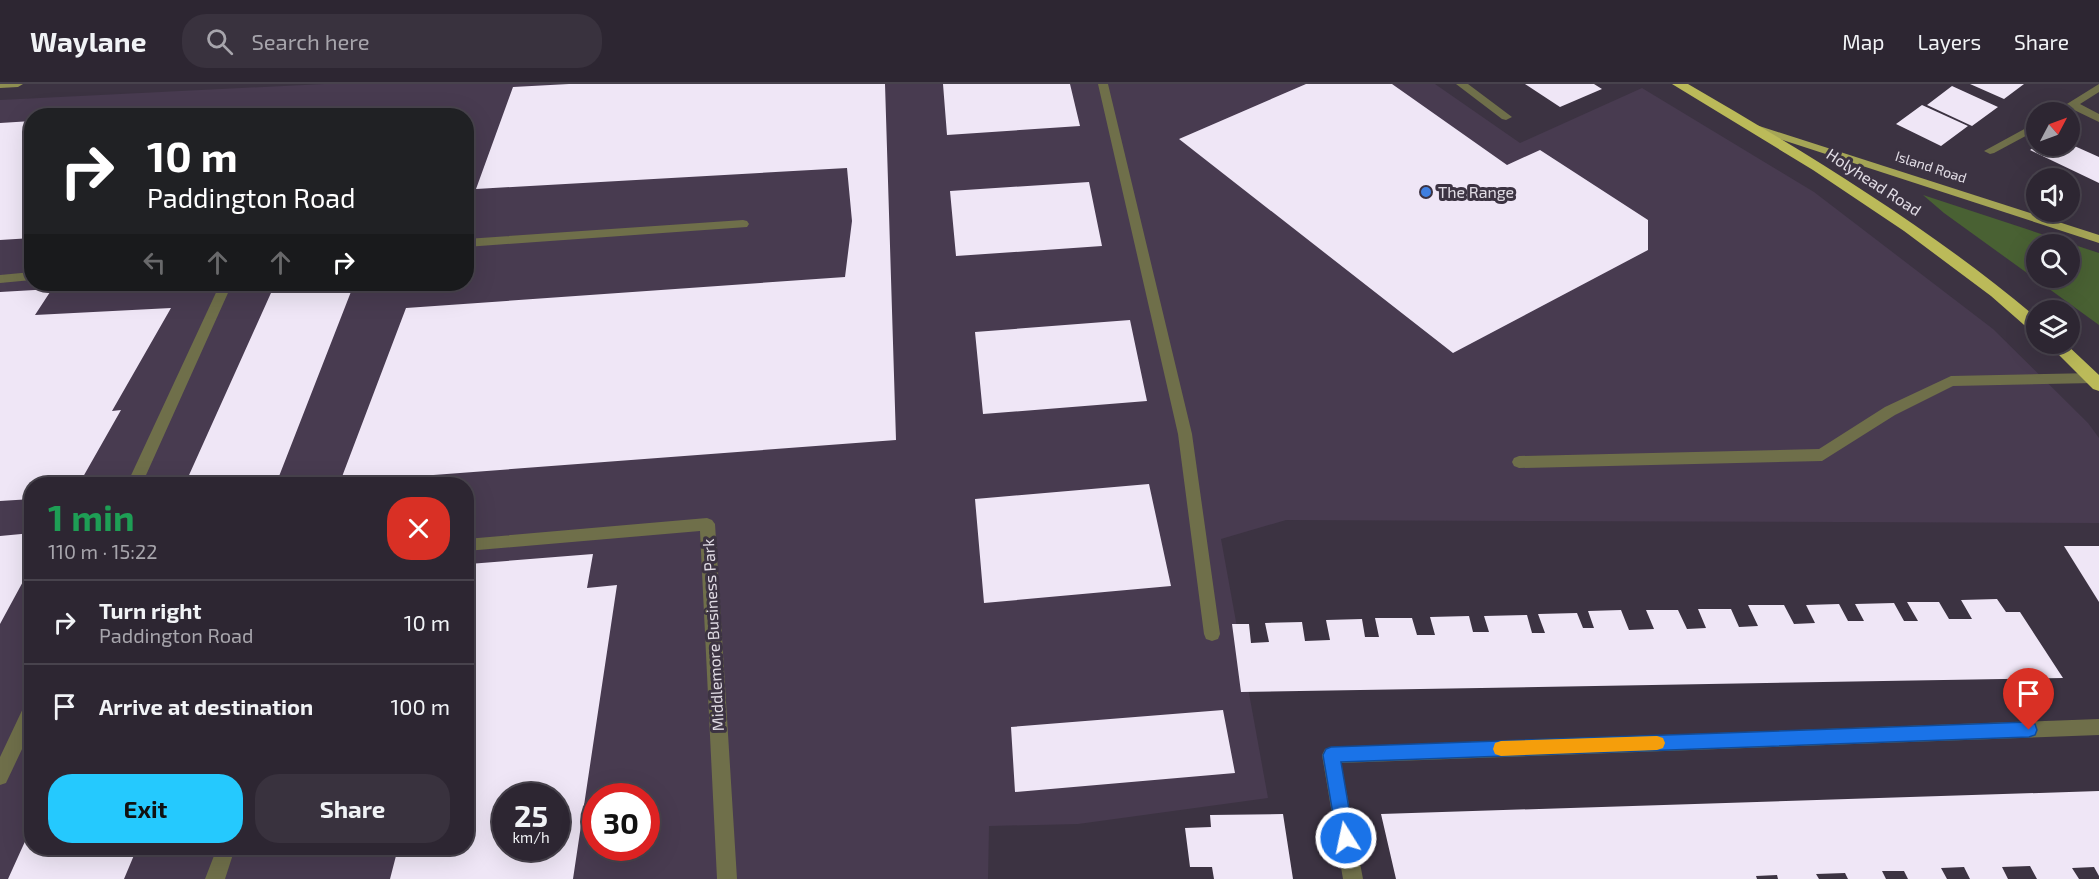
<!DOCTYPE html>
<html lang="en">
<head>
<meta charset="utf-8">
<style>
  body { margin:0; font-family:"Exo 2",sans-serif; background:#39323e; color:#f1f3f6; height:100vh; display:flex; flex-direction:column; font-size:22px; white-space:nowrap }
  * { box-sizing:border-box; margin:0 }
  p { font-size:20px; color:#a7a5ac }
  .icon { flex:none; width:33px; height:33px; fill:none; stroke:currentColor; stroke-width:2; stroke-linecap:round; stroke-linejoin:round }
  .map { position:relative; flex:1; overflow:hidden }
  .panel { position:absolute; left:24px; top:393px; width:450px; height:378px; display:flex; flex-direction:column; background:#2d2632; border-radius:24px; box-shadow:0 6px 24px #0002,0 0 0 2px #48434d }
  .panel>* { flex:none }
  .banner { position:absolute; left:24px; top:24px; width:450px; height:183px; border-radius:24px; box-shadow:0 6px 24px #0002,0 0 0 2px #48434d; background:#202124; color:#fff; overflow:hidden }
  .needle { width:39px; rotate:49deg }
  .controls { position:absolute; left:2026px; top:18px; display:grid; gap:12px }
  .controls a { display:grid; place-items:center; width:54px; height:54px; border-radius:50%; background:#2d2632; box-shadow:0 6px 24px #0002,0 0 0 2px #48434d; font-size:30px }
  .speed { position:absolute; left:492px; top:699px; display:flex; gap:12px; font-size:30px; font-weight:700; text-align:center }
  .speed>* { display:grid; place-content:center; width:78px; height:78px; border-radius:50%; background:#2d2632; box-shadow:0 6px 24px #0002,0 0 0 2px #48434d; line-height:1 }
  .speed small { font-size:15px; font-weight:400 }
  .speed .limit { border:9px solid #d22; background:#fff; color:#111 }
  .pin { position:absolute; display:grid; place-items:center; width:51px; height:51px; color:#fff; margin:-62px -26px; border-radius:50% 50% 50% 0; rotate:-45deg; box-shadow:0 0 6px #0007 }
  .pin .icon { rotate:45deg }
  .me { position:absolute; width:66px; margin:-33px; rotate:350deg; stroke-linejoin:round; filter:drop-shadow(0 0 4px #0008) }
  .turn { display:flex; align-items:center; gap:21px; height:126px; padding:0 24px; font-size:27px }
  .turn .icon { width:78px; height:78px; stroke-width:2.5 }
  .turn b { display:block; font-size:42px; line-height:51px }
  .lanes { display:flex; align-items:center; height:57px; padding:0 24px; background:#0003; justify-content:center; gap:30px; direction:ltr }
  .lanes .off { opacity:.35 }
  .round { display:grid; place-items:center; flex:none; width:63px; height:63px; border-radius:24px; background:#39323e }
  .summary { display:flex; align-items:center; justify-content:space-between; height:102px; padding:0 24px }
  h1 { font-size:36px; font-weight:700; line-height:45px; color:#1e9e55 }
  .cta { display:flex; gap:12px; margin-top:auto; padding:12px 24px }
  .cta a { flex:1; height:69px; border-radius:24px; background:#25c9fe; color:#111; font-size:24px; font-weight:700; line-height:69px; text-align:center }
  .cta a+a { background:#39323e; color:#f1f3f6 }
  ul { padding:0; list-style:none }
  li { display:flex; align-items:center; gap:18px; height:84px; padding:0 24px; border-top:2px solid #48434d }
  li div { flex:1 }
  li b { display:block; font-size:22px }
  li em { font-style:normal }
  header { display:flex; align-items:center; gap:36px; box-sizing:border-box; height:84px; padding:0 30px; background:#2d2632; border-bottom:2px solid #48434d }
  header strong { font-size:28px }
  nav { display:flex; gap:33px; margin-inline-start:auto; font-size:21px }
  .search { width:420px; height:54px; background:#39323e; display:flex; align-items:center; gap:15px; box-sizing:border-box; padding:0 21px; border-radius:24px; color:#a7a5ac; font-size:22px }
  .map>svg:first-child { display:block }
  .built { fill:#483b50; fill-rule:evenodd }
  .green { fill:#496133; fill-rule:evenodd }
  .building { fill:#efe6f6; fill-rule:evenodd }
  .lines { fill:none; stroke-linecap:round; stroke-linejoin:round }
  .lane { fill:#6f6f4a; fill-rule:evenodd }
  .street { fill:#6f6f4a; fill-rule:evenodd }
  .secondary { fill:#8e8e51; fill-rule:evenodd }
  .primary { fill:#a5a556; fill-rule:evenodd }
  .highway { fill:#bbba59; fill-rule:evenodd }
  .route { fill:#1a73e8; stroke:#114b97; stroke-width:1.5 }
  .slow { fill:#f59e0b }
  .shop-dot { fill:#3f7fe0; stroke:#3c3342; stroke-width:2 }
  .labels { text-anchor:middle; stroke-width:6; stroke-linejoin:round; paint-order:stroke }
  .far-street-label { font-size:14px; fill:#e1dce5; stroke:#3c3342 }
  .street-label { font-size:16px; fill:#e1dce5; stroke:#3c3342 }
  .poi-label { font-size:16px; fill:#e1dce5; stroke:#3c3342; text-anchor:start }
</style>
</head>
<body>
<header>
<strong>Waylane</strong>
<div class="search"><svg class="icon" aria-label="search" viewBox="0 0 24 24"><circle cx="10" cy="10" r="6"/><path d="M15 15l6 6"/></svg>Search here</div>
<nav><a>Map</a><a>Layers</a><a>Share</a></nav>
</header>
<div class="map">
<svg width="2099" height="795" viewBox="0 0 2099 795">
  <rect width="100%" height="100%" fill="#3c3342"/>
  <path class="built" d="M 324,0 L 1435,0 L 1520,59 L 1642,4 L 1814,108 L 1993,245 L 2088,339 L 2099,354 L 2099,439 L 1286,436 L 1221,455 L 1268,714 L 1078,740 L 989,742 L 988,795 L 0,795 L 0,16 ZM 32,32 L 466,32 L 466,200 L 32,200 ZM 32,400 L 466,400 L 466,764 L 32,764 ZM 506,712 L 556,712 L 556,764 L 506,764 ZM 596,712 L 646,712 L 646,764 L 596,764 Z"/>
  <path class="green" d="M 1923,111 L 2099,169 L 2099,241 L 1944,129 ZM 2037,160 L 2070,160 L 2070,194 L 2037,194 Z"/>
  <path class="building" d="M 569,0 L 885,0 L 896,356 L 340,398 L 406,224 L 845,193 L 852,137 L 847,84 L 476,105 L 513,3 Z
    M 943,0 L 1070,0 L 1080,42 L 947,51 Z
    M 1306,0 L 1392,0 L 1507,81 L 1540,66 L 1648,136 L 1648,166 L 1453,269 L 1179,55 Z
    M 1525,0 L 1594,0 L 1602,5 L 1560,23 Z
    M 1970,0 L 2024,0 L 2004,15 Z
    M 1952,2 L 1998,23 L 1972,42 L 1927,21 Z
    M 1922,21 L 1968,42 L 1941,62 L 1896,40 Z
    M 233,25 L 229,32 L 157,32 L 157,30 Z
    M 32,37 L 32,154 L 0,156 L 0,39 Z
    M 2070,60 L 2099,73 L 2099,99 L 2030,66 L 2036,62 Z
    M 1089,98 L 1102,162 L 956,172 L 950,107 Z
    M 275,200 L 354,200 L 276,400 L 185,400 Z
    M 52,205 L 35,231 L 171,224 L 112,327 L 121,326 L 79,400 L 32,400 L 32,415 L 0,417 L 0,208 Z
    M 1130,236 L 1147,317 L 983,330 L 975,248 Z
    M 1149,400 L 1171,502 L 984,519 L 975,415 Z
    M 32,449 L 32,481 L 0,540 L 0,452 Z
    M 2064,462 L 2099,462 L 2099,518 Z
    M 593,470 L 587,504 L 617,501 L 573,795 L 390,795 L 398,764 L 466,764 L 466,489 L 469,480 ZM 506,712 L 556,712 L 556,764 L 506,764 Z
    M 1997,515 L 2006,528 L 2020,528 L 2063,594 L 1241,608 L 1232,540 L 1249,540 L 1251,559 L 1269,558 L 1265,539 L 1302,538 L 1305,557 L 1330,556 L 1326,536 L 1362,535 L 1365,553 L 1379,553 L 1375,534 L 1412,534 L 1417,551 L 1435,551 L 1430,533 L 1469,532 L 1473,548 L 1489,548 L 1484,532 L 1527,531 L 1532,549 L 1545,549 L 1538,530 L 1577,529 L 1583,544 L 1594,544 L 1588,527 L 1621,526 L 1629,546 L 1654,545 L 1646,526 L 1678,526 L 1687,545 L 1706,544 L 1698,525 L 1731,525 L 1739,543 L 1758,542 L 1748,521 L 1784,521 L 1794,540 L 1815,539 L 1806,521 L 1839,520 L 1848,537 L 1864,537 L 1855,520 L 1894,519 L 1904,537 L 1918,537 L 1907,518 L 1939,518 L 1949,535 L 1972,535 L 1961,516 Z
    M 1223,626 L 1235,689 L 1015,708 L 1011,643 Z
    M 2099,707 L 2099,792 L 2094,783 L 2072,784 L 2079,795 L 2037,795 L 2030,782 L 2002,783 L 2008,795 L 1970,795 L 1964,783 L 1941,784 L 1947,795 L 1908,795 L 1904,787 L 1882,787 L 1886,795 L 1848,795 L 1845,789 L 1816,790 L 1819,795 L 1778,795 L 1777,791 L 1756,792 L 1757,795 L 1396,795 L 1381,730 Z
    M 1283,730 L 1293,795 L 1214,795 L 1212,783 L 1190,783 L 1185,744 L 1211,743 L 1210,731 Z
    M 32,742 L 32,764 L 137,764 L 124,795 L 8,795 Z"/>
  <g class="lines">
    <path class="lane" d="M 1098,0 L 1108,0 L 1192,350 L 1220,550 L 1218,555 L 1212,557 L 1206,555 L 1204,550 L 1178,350 Z
      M 743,136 L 747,137 L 749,140 L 747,143 L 466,163 L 466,155 Z
      M 32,188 L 32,196 L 0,199 L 0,191 Z
      M 220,200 L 232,200 L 142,400 L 127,400 Z
      M 2094,289 L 2099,291 L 2099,298 L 2094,299 L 1953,302 L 1895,331 L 1822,377 L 1519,384 L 1514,382 L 1512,378 L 1514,374 L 1519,372 L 1819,365 L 1885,323 L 1951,292 Z
      M 707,434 L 712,436 L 715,440 L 737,795 L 717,795 L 700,447 L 466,467 L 466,455 Z
      M 32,616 L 32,644 L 6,699 L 0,701 L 0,673 L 26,618 Z
      M 217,764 L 235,764 L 225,795 L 205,795 Z"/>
    <path class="street" d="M 1456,0 L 1468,0 L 1512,33 L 1506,36 L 1502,35 Z
      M 2099,0 L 2099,8 L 2080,20 L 2099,30 L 2099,38 L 2072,25 L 2067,28 L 2054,28 Z
      M 2037,38 L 2037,46 L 1994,69 L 1990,70 L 1984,67 Z
      M 2099,635 L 2099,651 L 1341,679 L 1363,795 L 1343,795 L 1322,671 L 1325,665 L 1331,663 Z"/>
    <path class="secondary" d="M 0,0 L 23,0 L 18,3 L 0,4 Z"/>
    <path class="primary" d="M 1753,40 L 2099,151 L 2099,159 L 1749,45 L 1749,41 Z"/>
    <path class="highway" d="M 1672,0 L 1688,0 C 1810,71 1929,143 2037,234 L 2037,249 L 2031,247 L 1991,212 L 1904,147 L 1813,86 Z
      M 2048,260 L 2066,260 L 2099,291 L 2099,307 L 2093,305 Z"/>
  </g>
  <path class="route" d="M 2029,638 L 2035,640 L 2037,646 L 2035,651 L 2029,653 L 1341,678 L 1354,754 L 1352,759 L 1346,762 L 1339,759 L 1337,754 L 1323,671 L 1326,665 L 1331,663 Z"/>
  <path class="slow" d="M 1657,652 L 1663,654 L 1665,659 L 1663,664 L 1657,666 L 1501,672 L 1495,670 L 1493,665 L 1495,659 L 1501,657 Z"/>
  <circle class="shop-dot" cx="1426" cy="108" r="6"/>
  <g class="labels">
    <g class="far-street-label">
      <text transform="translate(1931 83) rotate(18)" y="5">Island Road</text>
    </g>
    <g class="street-label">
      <text transform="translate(1874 98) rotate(33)" y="6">Holyhead Road</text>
      <text transform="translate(713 551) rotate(-93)" y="6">Middlemore Business Park</text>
    </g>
    <g class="poi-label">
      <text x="1438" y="114">The Range</text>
    </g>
  </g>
</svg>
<div class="controls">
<a><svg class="needle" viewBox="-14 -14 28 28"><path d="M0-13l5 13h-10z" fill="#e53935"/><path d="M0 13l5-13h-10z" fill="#a7a5ac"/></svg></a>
<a><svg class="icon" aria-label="sound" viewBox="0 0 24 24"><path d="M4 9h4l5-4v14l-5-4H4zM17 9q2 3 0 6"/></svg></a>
<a><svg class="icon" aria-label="search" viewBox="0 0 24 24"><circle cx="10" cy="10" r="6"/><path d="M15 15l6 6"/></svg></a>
<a><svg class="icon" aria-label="layers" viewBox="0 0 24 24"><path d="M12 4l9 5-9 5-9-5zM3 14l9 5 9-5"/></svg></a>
</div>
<div class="speed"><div>25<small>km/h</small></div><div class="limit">30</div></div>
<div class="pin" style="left:2029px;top:646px;background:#d93025"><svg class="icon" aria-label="arrive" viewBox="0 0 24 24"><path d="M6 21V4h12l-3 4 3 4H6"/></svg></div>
<svg class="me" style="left:1346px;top:754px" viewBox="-20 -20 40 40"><circle r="17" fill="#1a73e8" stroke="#fff" stroke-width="3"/><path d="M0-11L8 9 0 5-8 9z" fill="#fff"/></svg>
<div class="banner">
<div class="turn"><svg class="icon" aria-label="right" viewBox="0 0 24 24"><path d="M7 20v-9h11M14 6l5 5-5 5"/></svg><div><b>10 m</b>Paddington Road</div></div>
<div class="lanes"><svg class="icon off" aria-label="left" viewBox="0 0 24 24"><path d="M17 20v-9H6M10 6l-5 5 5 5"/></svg><svg class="icon off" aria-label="ahead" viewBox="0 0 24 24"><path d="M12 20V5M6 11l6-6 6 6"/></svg><svg class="icon off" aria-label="ahead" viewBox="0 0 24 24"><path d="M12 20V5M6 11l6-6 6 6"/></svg><svg class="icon" aria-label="right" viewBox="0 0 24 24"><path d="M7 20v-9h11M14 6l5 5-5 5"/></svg></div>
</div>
<section class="panel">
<div class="summary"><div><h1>1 min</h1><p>110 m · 15:22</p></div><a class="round" style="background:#d93025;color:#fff"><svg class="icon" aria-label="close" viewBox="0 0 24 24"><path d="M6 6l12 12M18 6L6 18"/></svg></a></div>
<ul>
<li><svg class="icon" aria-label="right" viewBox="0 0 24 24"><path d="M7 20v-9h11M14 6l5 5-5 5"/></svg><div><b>Turn right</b><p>Paddington Road</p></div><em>10 m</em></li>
<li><svg class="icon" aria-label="arrive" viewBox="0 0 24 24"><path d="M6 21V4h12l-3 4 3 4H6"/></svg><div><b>Arrive at destination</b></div><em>100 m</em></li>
</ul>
<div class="cta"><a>Exit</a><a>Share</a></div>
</section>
</div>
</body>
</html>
